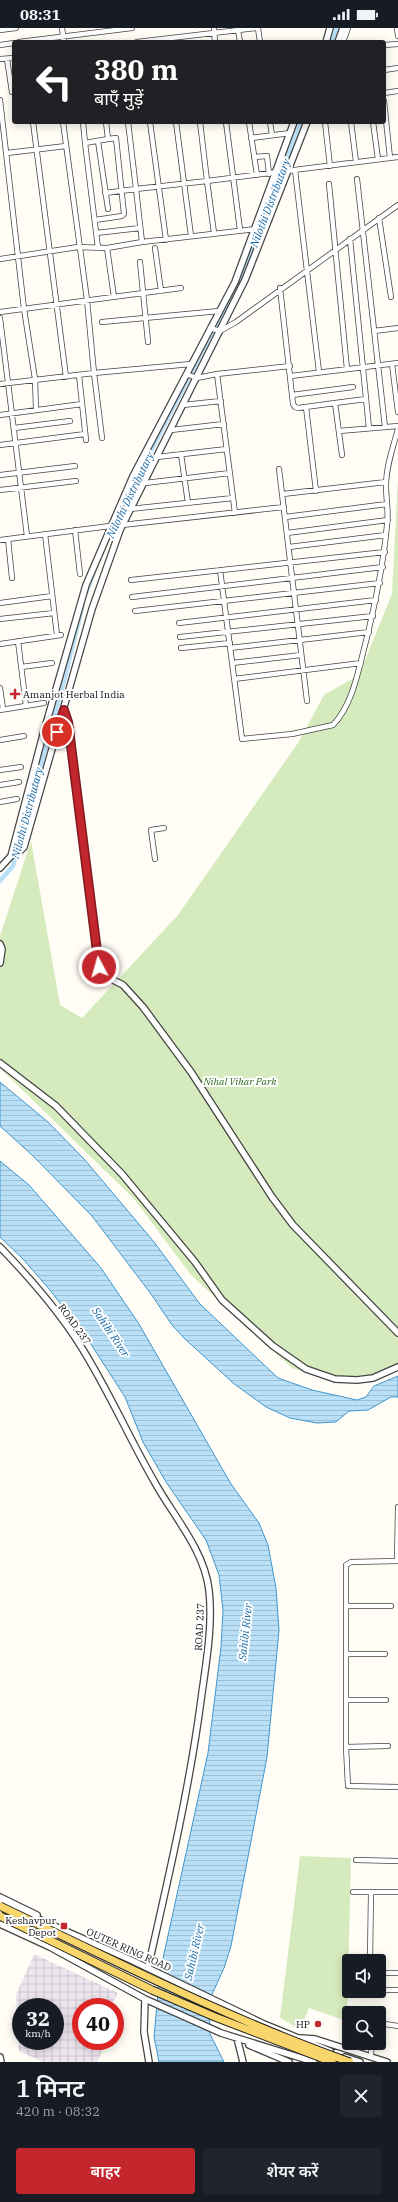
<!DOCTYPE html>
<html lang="hi">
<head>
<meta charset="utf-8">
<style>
  body { margin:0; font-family:"IBM Plex Serif","Noto Sans Devanagari",serif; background:#20242c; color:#f1f3f6; height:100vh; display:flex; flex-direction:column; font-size:15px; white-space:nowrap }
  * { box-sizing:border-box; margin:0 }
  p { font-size:13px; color:#9ea1a6 }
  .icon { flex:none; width:22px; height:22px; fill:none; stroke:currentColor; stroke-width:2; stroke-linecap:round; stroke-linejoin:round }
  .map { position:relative; height:2034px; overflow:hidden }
  .details { display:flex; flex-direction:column; background:#171b24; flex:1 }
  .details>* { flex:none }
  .top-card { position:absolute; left:12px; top:12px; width:374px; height:84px; border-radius:4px; box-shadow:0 2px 10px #0003; background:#202124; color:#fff; overflow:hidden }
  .controls { position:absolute; left:342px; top:1926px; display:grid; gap:8px }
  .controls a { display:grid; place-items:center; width:44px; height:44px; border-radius:4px; background:#171b24; box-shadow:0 2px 10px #0003; font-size:20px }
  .speed { position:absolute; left:12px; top:1970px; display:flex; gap:8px; font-size:20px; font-weight:700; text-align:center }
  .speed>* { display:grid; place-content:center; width:52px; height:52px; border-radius:50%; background:#171b24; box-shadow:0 2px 10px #0003; line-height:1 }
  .speed small { font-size:10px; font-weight:400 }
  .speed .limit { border:6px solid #d22; background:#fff; color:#111 }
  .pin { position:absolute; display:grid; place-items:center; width:34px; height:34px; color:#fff; margin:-17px; border:2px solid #fff; border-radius:50%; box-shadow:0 1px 4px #0007 }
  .me { position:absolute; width:44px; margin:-22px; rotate:354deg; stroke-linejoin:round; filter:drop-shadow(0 0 3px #0008) }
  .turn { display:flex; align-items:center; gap:14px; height:84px; padding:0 16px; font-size:18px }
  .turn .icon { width:52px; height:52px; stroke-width:2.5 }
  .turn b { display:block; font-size:28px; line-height:34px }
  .round { display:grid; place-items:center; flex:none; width:42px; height:42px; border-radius:4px; background:#20242c }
  .headline { display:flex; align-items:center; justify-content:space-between; height:68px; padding:0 16px }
  h1 { font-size:24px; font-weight:600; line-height:30px }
  .action { display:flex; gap:8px; margin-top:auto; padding:8px 16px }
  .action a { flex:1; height:46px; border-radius:4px; background:#c4262e; color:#fff; font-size:16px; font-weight:600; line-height:46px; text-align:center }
  .action a+a { background:#20242c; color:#f1f3f6 }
  .status { display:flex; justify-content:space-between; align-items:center; height:28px; padding:0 20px; background:#171b24; direction:ltr }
  .status svg { height:11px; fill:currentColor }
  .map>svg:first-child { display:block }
  .industrial { fill:url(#industrial-grid); fill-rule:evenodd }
  .park { fill:#d5ebbd }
  .water { fill:url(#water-rules); stroke:#3f96cf }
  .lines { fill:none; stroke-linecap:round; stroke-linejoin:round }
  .canal { stroke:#b9e0f7; stroke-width:4.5 }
  .minor-casing { stroke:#444; stroke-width:6 }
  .tertiary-casing { stroke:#444; stroke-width:8 }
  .minor { stroke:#fff; stroke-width:4.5 }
  .tertiary { stroke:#fff; stroke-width:5.5 }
  .primary-bridge-casing { stroke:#222; stroke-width:9; stroke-linecap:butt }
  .primary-bridge { stroke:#f9d66b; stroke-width:7 }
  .route-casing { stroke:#7f191e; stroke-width:10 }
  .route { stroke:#c4262e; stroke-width:7 }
  .poi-dot { fill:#c4262e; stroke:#fff; stroke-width:1.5 }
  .labels { text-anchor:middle; stroke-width:4; stroke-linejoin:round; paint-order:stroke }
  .poi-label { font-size:10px; fill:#111; stroke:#fff; text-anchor:end }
  .park-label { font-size:10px; font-style:italic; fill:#2f6b1f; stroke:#fff }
  .street-label { font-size:10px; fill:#111; stroke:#fff }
  .water-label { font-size:11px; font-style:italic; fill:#1768a6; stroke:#fff }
</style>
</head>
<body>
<div class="status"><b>08:31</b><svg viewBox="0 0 49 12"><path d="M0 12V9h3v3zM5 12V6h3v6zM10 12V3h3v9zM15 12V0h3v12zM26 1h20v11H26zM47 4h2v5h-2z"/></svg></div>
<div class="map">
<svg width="398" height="2034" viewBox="0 0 398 2034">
  <defs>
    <pattern id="industrial-grid" width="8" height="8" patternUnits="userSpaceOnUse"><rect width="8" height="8" fill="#eee6ef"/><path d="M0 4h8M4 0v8" fill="none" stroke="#cbc4cc"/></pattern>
    <pattern id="water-rules" width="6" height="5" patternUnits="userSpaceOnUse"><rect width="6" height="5" fill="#b9e0f7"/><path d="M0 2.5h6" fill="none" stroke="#9ebfd3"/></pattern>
  </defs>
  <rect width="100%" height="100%" fill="#fffdf5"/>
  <path class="industrial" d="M 34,1926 L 118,1965 L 110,1979 L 81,1979 L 81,2013 L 107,2013 L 97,2034 L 43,2034 L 19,2023 L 16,1967 ZM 21,1979 L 55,1979 L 55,2013 L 21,2013 Z"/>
  <path class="park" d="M 398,450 L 398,1338 L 359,1355 L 331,1353 L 292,1340 L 191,1247 L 135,1172 L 0,1040 L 0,908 L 31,813 L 60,977 L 82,990 L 178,887 L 298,715 L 324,667 L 359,647 L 392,566 Z
    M 300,1828 L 351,1830 L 347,1993 L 309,1980 L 300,2001 L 280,1990 Z"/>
  <path class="water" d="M 0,1054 L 48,1094 L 85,1132 L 154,1214 L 200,1276 L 278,1350 L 312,1362 L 357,1372 L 366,1369 L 374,1358 L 398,1348 L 398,1369 L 391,1369 L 368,1382 L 349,1383 L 336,1394 L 317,1395 L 290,1390 L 266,1379 L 233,1355 L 184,1310 L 172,1297 L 151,1266 L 92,1188 L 32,1127 L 0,1098 Z
    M 0,1133 L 29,1157 L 101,1240 L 139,1296 L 231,1456 L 259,1495 L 268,1517 L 276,1560 L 279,1602 L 267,1729 L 231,1918 L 224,1940 L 209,1973 L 210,2006 L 224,2034 L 159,2034 L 154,2009 L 160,1944 L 208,1725 L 221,1619 L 223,1582 L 219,1547 L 206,1512 L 166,1454 L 143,1414 L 125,1369 L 87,1310 L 50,1262 L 23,1231 L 0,1209 Z"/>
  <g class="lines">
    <path class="canal" d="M 331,14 L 337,0
      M 123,477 L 241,248 L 301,94
      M 86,565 L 94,544
      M 0,853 L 13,838 L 64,653 L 83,576"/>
    <defs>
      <path id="minor" d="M 62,0 L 64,14
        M 214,0 L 215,14
        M 258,0 L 260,14
        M 397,0 L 398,8
        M 0,2 L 16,0
        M 238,2 L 240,14
        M 19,14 L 132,0
        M 137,14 L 256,0
        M 343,14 L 348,0
        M 0,17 L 14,15
        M 384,17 L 398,16
        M 0,31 L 14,30
        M 7,31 L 12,64
        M 384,42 L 398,40
        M 384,65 L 398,63
        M 0,72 L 24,281 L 35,351 L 36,382
        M 384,73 L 390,130
        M 33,94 L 66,349
        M 63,94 L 87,272 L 94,345 L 191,336
        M 83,94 L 85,115 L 108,111
        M 128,94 L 136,161 L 207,153 L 214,205
        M 150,94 L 166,212
        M 176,94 L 191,208
        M 200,94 L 207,153 L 398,129
        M 226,94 L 240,202
        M 249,94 L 257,147
        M 270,94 L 272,107
        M 325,94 L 330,138
        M 351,94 L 356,134
        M 373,94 L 378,131
        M 251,110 L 290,105
        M 98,113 L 108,181
        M 85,115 L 98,220
        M 7,125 L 66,118
        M 254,129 L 267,128 L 269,146
        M 295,142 L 319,344
        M 357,151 L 385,399
        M 329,156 L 347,341
        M 105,165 L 136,161 L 142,214
        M 379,190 L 391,269
        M 95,192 L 122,188 L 124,186 L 116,110 L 108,111 L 106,94
        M 96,205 L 140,200
        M 350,211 L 369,400
        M 107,220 L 114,269
        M 155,220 L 161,263
        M 0,231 L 78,219 L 107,220 L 142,214 L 256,201
        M 140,234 L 148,314
        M 280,260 L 293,376 L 295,379 L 298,380 L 335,375 L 342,427
        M 0,284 L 181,260
        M 0,290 L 27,508
        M 102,294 L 219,283
        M 210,300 L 220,303 L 236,294 L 398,177
        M 374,303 L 398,300
        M 392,336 L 398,384
        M 186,346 L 197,350 L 217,346 L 290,338
        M 217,346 L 235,485
        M 79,347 L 86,412
        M 291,348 L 398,335
        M 0,356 L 94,345 L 102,410
        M 292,367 L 353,359
        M 335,375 L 366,371
        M 183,377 L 221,373
        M 306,379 L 316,463
        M 0,387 L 82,376
        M 14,400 L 70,393
        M 171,402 L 224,396
        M 339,403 L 398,398
        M 0,417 L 85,406
        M 181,426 L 188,475
        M 157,429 L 227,421
        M 279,441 L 307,673
        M 0,447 L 75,438
        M 145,455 L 230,445
        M 0,462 L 76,453
        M 283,466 L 386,454
        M 130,481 L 233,470
        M 285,489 L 387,476
        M 122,497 L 284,479
        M 75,502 L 80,546
        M 287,505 L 388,492
        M 45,506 L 57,607
        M 8,511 L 12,550
        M 0,512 L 110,498 L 120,502
        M 289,519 L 386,507
        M 220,542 L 242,711 L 292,706 L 333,697 C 351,678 357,649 363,625 C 374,582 383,541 387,497 C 389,484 386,471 386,458 C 386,439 393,419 398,401
        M 131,552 L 385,524
        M 132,569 L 383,539
        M 0,575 L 52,568
        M 135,583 L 380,555
        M 0,591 L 54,585
        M 179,595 L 376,572
        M 180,609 L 373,588
        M 18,613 L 26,678
        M 0,616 L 61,607
        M 181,620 L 230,615
        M 230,620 L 369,604
        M 232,635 L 301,627
        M 21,639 L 52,635
        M 234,651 L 361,635
        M 0,660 L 3,681
        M 0,682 L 44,675
        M 0,712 L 24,708
        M 0,742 L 21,739
        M 0,757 L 19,754
        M 0,774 L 17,771
        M 155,831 L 151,802 L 164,800
        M 397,1533 L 398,1479
        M 398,1533 L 351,1534 L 346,1537 L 346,1719 L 348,1758 L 398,1759
        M 346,1578 L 391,1578
        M 346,1626 L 385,1626
        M 346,1672 L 386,1672
        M 346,1719 L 388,1718
        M 356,1832 L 398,1833
        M 353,1864 L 398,1864
        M 370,1933 L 371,1864
        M 379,1945 L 398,1945
        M 379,1962 L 398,1962
        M 379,1995 L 398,1998
        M 371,2026 L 372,2015"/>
      <path id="tertiary" d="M 326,14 L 330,0
        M 338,14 L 343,0
        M 64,681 L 68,694 L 99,939 L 101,946 L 123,957 L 143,979 L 191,1044 L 272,1169 L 293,1197 L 398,1305
        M 11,828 L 44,703 L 86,557 L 133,448 L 235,254 L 294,94
        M 0,840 L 11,828 L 19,824 L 24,819 L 92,581 L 120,502 L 245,252 L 307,94
        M 0,916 L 2,921 L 0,935
        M 0,1035 L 56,1078 L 122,1146 L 195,1234 L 222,1272 L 273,1318 L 306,1341 L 335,1351 L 357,1352 L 373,1350 L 398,1339
        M 0,1219 C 29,1249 58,1282 80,1317 C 108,1361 128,1408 154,1453 C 173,1488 204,1521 209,1562 C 213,1598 206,1635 201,1672 C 189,1763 168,1851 148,1940
        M 0,1869 L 37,1887
        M 0,1874 L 131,1932 L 264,1996 L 330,2023
        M 0,1896 L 50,1919 L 145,1971 L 221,2005 L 314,2034
        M 145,1971 L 144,2004 L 149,2034
        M 237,2010 L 243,2034
        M 301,2010 L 315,2011 L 387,2034
        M 249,2017 L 289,2034
        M 0,2029 L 1,2034
        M 345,2029 L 360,2034"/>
    </defs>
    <use href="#minor" class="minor-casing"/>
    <use href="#tertiary" class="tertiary-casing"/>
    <use href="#minor" class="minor"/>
    <use href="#tertiary" class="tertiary"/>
    <defs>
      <path id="primary-bridge" d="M 0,1878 C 115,1933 229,1991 350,2034
        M 0,1888 L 152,1962 L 215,1989 L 332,2034"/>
    </defs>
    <use href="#primary-bridge" class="primary-bridge-casing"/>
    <use href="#primary-bridge" class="primary-bridge"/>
  </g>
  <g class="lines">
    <defs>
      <path id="route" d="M 57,704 L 64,682 L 68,694 L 99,939"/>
    </defs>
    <use href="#route" class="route-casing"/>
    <use href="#route" class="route"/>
  </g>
  <g class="poi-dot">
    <path d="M13 660h4v4h4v4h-4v4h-4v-4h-4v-4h4z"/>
    <rect x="60" y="1894" width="8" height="8" rx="2"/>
    <circle cx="318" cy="1996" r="4"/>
  </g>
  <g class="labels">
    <g class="poi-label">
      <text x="23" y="670" text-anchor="start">Amanjot Herbal India</text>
      <text x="56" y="1896">Keshavpur<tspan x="56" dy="12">Depot</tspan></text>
      <text x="310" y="2000">HP</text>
    </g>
    <g class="park-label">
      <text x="240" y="1057">Nihal Vihar Park</text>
    </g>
    <g class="street-label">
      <text transform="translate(75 1296) rotate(54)" y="4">ROAD 237</text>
      <text transform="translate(199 1599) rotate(-87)" y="4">ROAD 237</text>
      <text transform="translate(129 1921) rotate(24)" y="4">OUTER RING ROAD</text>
    </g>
    <g class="water-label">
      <text transform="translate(270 175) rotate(-69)" y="4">Nilothi Distributary</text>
      <text transform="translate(130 467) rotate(-64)" y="4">Nilothi Distributary</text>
      <text transform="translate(27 785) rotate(-75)" y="4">Nilothi Distributary</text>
      <text transform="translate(111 1304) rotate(56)" y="4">Sahibi River</text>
      <text transform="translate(245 1604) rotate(-84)" y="4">Sahibi River</text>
      <text transform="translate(194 1924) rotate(-77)" y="4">Sahibi River</text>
    </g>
  </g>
</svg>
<div class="controls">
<a><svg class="icon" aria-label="sound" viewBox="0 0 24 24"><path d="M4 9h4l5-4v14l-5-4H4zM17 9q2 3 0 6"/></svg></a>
<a><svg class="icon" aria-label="search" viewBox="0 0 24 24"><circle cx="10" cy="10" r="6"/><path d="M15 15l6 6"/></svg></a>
</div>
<div class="speed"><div>32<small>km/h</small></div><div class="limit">40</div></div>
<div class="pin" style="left:57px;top:704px;background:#d93025"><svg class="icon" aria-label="arrive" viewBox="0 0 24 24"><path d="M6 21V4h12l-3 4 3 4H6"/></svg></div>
<svg class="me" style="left:99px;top:939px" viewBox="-20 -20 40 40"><circle r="17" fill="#c4262e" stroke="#fff" stroke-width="3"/><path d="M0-11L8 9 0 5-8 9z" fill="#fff"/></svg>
<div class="top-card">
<div class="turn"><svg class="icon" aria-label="left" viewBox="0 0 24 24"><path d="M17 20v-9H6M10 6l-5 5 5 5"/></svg><div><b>380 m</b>बाएँ मुड़ें</div></div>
</div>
</div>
<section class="details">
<div class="headline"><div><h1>1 मिनट</h1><p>420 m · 08:32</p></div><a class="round"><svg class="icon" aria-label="close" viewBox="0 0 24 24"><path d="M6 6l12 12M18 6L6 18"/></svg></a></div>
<div class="action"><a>बाहर</a><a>शेयर करें</a></div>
</section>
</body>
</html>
